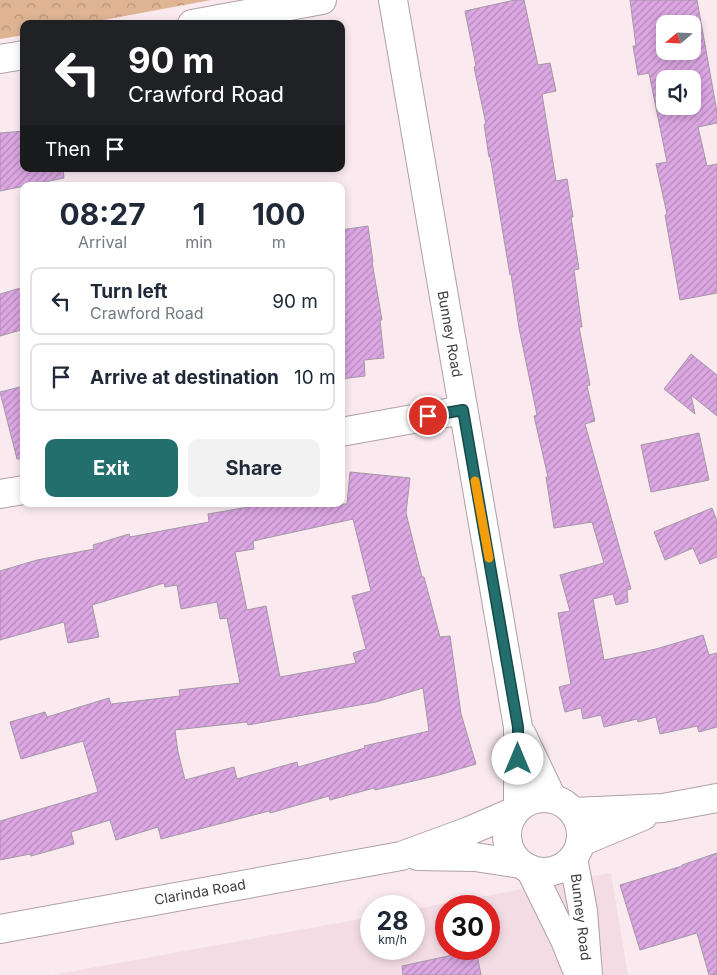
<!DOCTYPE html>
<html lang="en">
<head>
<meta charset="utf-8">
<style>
  body { margin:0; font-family:Inter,sans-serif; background:#f2f2f3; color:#1f2937; height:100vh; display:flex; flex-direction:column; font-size:19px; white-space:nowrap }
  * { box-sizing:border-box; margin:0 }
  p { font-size:16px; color:#747a83 }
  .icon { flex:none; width:28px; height:28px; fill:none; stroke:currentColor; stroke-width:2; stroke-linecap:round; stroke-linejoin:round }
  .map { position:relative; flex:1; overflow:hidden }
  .drawer { position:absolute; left:20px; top:182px; width:325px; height:325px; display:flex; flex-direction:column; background:#fff; border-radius:10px; box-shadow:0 2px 8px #0003 }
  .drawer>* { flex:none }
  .hud { position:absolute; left:20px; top:20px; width:325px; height:152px; border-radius:10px; box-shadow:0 2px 8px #0003; background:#202124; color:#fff; overflow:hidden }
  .needle { width:32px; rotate:251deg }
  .fabs { position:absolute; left:656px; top:15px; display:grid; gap:10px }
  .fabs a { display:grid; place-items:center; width:45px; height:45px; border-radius:10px; background:#fff; box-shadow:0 2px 8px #0003; font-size:25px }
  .speed { position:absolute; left:360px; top:895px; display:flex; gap:10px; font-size:25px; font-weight:700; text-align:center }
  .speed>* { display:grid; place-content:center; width:65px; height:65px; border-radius:50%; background:#fff; box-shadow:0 2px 8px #0003; line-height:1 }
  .speed small { font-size:12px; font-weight:400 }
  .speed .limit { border:8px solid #d22; background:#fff; color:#111 }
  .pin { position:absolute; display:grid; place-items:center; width:42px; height:42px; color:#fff; margin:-21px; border:2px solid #fff; border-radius:50%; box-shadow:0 1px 5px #0007 }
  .me { position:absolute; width:55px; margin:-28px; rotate:0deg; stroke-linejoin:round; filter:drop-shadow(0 0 4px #0008) }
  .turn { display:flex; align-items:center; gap:18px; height:105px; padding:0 25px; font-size:22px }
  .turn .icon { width:65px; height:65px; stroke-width:2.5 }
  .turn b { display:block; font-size:35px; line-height:42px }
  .then { display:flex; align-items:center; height:48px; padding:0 25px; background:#0003; gap:10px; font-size:19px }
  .eta { display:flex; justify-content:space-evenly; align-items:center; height:85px; text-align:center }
  .eta b { font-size:30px; font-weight:700; line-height:35px }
  .primary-button { display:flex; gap:10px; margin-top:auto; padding:10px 25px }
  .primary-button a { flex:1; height:58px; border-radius:10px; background:#236f6e; color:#fff; font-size:20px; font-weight:700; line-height:58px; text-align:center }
  .primary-button a+a { background:#f2f2f3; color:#1f2937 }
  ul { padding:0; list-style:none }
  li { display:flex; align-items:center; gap:15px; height:68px; margin:0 10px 8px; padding:0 15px; border:2px solid #e0e1e3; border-radius:10px }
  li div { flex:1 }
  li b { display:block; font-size:19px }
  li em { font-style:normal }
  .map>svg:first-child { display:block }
  .built { fill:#f4dce5; fill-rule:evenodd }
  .park { fill:url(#park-crowns) }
  .building { fill:url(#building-hatch); stroke:#a299a4; fill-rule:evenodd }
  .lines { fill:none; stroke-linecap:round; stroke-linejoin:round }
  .minor-casing { stroke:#afa0a5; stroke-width:30 }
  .major-casing { stroke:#afa0a5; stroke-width:30 }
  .minor { stroke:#fff; stroke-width:28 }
  .major { stroke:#fff; stroke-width:28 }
  .route-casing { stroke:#174848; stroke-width:12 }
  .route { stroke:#236f6e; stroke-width:9 }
  .slow { stroke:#f59e0b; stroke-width:9 }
  .labels { text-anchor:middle; stroke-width:4; stroke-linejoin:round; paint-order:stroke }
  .street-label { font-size:14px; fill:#413b3d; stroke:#fff }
</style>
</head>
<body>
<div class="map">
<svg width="717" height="975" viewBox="0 0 717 975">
  <defs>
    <pattern id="park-crowns" width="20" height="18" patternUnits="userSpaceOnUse" patternTransform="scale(1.25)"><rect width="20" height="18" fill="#dfb493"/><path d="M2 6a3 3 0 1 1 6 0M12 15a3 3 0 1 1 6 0" fill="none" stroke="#b69479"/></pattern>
    <pattern id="building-hatch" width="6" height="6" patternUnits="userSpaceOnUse" patternTransform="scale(1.25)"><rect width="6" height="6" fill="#dca7e3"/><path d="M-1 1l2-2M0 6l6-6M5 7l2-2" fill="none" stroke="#b489b9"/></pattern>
  </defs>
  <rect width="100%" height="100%" fill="#faeaf0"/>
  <path class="built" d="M 611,873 L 628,975 L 52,975 L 371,917 L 371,949 L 414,949 L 414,909 ZM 446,906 L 489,906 L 489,949 L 446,949 Z"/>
  <path class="park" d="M 0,0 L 211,0 L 82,24 L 24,24 L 24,35 L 0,39 Z"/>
  <path class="building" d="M 515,0 L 524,0 L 538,65 L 550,63 L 556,91 L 542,94 L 556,181 L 567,179 L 573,217 L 571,217 L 579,269 L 574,270 L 582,327 L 579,327 L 590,385 L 587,386 L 595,421 L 585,424 L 631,589 L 627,590 L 628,602 L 616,605 L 613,594 L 593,599 L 604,660 L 656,649 L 703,635 L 709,655 L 717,653 L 717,727 L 699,732 L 697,726 L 660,734 L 656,717 L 638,722 L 637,719 L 604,727 L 601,715 L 583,719 L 581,708 L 565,712 L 559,687 L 571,684 L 558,613 L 570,611 L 560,575 L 604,563 L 592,522 L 554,528 L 546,477 L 548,477 L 534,416 L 537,415 L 519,328 L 511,274 L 510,275 L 490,156 L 489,157 L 484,124 L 486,124 L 474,67 L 476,66 L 465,11 Z
    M 630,0 L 697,0 L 717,112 L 717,123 L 698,127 L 707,166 L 717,164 L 717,293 L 680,300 L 665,215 L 667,214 L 656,164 L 667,162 L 649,73 L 638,75 L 633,46 L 636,46 ZM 665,24 L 692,24 L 692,51 L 665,51 ZM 665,79 L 692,79 L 692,106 L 665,106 Z
    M 24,131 L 24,169 L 63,169 L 64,178 L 0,191 L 0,133 Z
    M 368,226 L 373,262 L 372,262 L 382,320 L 380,320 L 384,358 L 364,360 L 365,376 L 341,379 L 341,230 Z
    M 24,287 L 24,329 L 0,336 L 0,294 Z
    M 691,354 L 717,375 L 717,416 L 691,395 L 695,414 L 664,389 Z
    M 24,386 L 24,458 L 17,459 L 0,392 Z
    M 699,433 L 709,480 L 651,492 L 641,445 Z
    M 350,472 L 410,478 L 406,513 L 422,577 L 424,577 L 440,637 L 450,636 L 461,714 L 476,764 L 439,775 L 375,790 L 374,788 L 330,800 L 329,796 L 270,813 L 269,811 L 161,839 L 158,827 L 116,840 L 110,820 L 71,832 L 74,844 L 31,856 L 30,854 L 0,860 L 0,821 L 98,792 L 83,741 L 21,759 L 10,722 L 45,712 L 47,717 L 109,698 L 111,704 L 180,696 L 179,690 L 240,683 L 227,618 L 220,619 L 217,602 L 181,609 L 177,585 L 165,587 L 164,583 L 92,605 L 99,637 L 68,643 L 64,622 L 0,640 L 0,571 L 37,560 L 94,549 L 93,545 L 129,534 L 130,537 L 209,522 L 208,514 L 266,504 L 347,504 ZM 353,519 L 371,591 L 352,596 L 366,649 L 353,653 L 356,663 L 280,677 L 266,606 L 247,610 L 235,552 L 254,549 L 253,541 ZM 423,688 L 429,731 L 364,746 L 365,748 L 298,767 L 297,762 L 237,779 L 234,767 L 185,780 L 178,752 L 175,730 L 247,722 L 248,725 L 376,702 Z
    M 712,508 L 717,521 L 717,557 L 700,564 L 693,548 L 665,560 L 654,532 Z
    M 717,853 L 717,975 L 709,975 L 697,933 L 640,950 L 620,885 L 682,866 L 682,865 Z
    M 476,950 L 481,975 L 403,975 L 402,966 Z"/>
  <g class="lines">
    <defs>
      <path id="minor" d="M 393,0 L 518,727 L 518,807
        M 192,24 L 322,0
        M 0,59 L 24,55
        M 341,432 L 463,410
        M 0,494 L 24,490
        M 522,735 L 552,798
        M 573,858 L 583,911 L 588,975
        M 530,869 L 565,940 L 579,975"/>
      <path id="major" d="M507 835a37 37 0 1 1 74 0a37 37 0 1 1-74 0Z
        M 574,812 L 663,808 L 717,798
        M 581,842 L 643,816
        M 418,856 L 475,857 L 521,864
        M 0,929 L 401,856 L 469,831 L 515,811"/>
    </defs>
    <use href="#minor" class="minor-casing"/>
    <use href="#major" class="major-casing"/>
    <use href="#minor" class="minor"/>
    <use href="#major" class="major"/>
  </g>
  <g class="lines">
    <defs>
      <path id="route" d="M 428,416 L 463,410 L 518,727 L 518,759"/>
    </defs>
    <use href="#route" class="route-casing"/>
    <use href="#route" class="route"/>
    <path class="slow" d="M 475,481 L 489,558"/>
  </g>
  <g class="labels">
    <g class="street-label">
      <text transform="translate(450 334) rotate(80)" y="5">Bunney Road</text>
      <text transform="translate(200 892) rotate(-10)" y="5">Clarinda Road</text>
      <text transform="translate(581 917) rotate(83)" y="5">Bunney Road</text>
    </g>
  </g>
</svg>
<div class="fabs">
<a><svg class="needle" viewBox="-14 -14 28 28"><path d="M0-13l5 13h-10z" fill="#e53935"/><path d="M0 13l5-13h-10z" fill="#747a83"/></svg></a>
<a><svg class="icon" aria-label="sound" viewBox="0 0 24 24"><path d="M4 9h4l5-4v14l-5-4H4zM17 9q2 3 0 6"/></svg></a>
</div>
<div class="speed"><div>28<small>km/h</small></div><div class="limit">30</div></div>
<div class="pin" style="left:428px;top:416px;background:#d93025"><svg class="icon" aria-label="arrive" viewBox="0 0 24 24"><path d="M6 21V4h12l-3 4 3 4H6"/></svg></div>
<svg class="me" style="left:518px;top:759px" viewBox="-20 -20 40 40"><circle r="19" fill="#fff"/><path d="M0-13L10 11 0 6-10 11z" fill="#236f6e"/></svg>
<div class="hud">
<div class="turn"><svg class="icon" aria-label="left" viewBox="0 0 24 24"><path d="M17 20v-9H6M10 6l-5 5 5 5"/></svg><div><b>90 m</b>Crawford Road</div></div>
<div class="then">Then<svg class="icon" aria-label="arrive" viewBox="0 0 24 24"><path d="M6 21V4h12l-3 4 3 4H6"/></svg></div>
</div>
<section class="drawer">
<div class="eta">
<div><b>08:27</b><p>Arrival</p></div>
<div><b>1</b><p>min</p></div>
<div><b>100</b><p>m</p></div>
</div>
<ul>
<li><svg class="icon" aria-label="left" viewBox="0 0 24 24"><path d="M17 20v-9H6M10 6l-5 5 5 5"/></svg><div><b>Turn left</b><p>Crawford Road</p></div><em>90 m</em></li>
<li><svg class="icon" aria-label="arrive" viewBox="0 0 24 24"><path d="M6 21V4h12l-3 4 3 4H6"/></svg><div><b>Arrive at destination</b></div><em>10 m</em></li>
</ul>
<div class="primary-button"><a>Exit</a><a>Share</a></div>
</section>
</div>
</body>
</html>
